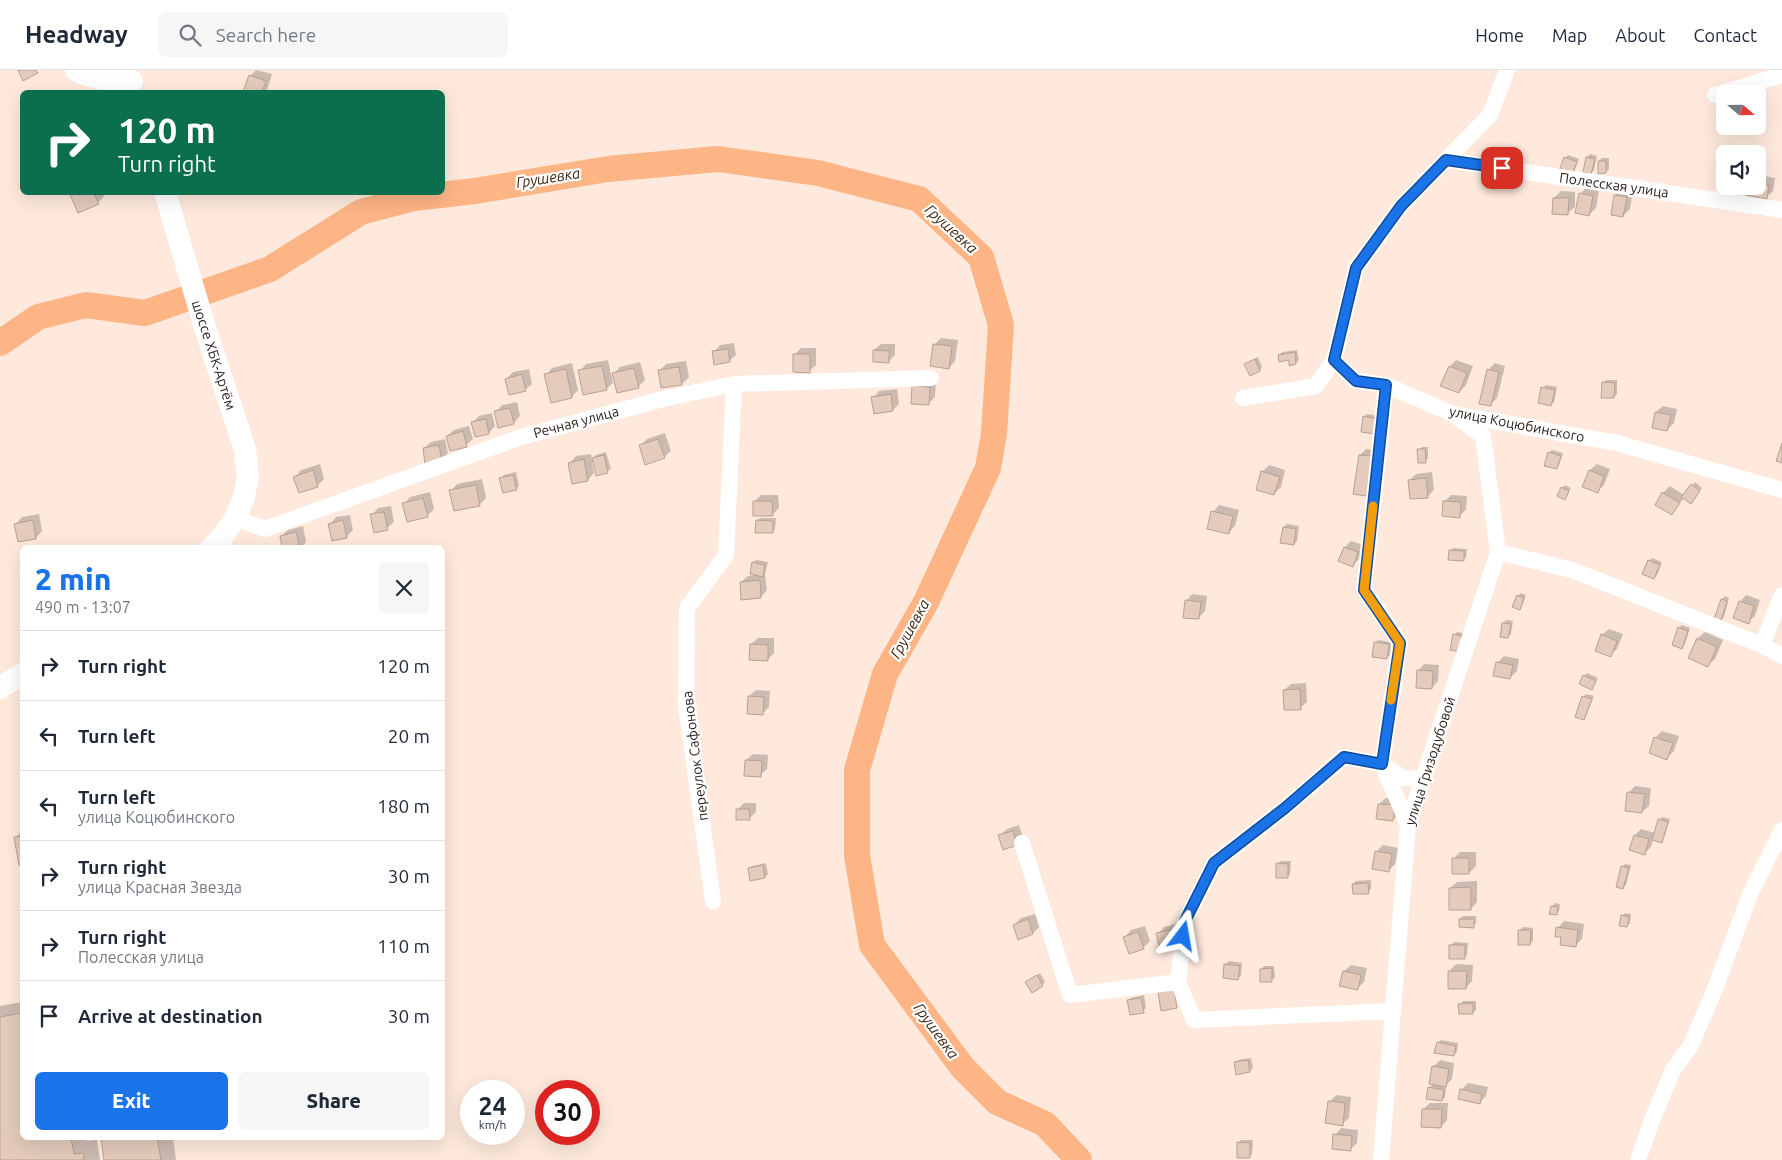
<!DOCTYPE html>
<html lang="en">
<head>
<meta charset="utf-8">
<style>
  body { margin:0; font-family:Ubuntu,sans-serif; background:#f6f6f7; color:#1f2937; height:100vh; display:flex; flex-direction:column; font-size:19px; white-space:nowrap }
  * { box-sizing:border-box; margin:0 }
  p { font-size:16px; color:#747a83 }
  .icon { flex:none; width:28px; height:28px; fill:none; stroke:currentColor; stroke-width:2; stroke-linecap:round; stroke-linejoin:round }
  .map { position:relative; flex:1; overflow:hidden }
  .sheet { position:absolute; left:20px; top:475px; width:425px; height:595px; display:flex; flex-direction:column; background:#fff; border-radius:8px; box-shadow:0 5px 20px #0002 }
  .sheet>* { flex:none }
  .guide { position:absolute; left:20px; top:20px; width:425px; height:105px; border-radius:8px; box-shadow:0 5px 20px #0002; background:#0b6e4f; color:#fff; overflow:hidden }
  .needle { width:32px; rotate:110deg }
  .tools { position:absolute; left:1716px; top:15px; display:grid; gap:10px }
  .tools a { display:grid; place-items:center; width:50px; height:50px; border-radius:8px; background:#fff; box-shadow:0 5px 20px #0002; font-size:25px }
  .speed { position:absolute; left:460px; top:1010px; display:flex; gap:10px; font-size:25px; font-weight:700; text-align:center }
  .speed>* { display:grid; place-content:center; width:65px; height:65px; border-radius:50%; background:#fff; box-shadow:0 5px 20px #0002; line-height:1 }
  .speed small { font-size:12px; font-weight:400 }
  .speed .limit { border:8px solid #d22; background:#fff; color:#111 }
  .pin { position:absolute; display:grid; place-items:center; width:42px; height:42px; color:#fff; margin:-21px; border-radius:10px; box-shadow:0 2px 8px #0006 }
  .me { position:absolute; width:55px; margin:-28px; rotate:14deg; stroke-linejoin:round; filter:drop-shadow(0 0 4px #0008) }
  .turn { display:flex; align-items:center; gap:18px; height:105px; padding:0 15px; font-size:22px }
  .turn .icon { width:65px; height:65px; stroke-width:2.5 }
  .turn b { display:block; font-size:35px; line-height:42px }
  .round { display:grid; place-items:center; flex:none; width:52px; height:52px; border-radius:8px; background:#f6f6f7 }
  .head { display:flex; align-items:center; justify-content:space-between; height:85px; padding:0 15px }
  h1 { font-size:30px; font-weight:800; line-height:38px; color:#1a73e8 }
  .primary-button { display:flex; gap:10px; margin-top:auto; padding:10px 15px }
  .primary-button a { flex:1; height:58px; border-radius:8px; background:#1a73e8; color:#fff; font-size:20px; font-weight:800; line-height:58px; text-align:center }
  .primary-button a+a { background:#f6f6f7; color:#1f2937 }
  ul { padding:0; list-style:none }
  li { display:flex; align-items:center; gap:15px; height:70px; padding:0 15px; border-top:1px solid #e0e1e3 }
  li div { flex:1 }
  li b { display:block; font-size:19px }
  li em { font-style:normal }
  header { display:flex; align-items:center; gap:30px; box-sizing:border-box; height:70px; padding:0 25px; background:#fff; border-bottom:1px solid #e0e1e3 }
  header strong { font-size:24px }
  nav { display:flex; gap:28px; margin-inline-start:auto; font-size:18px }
  .search { width:350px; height:45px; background:#f6f6f7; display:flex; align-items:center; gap:12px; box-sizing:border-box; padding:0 18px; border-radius:8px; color:#747a83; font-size:19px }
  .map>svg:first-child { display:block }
  .shadow { fill:#0003 }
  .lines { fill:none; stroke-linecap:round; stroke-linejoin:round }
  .river { stroke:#fdb586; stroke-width:26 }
  .building { fill:#e4cbbb; stroke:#b9a192 }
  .street { stroke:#fff; stroke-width:16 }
  .secondary { stroke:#fff; stroke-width:22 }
  .route-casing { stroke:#114b97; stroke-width:12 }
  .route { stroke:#1a73e8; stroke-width:9 }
  .slow { stroke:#f59e0b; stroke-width:9 }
  .labels { text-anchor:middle; stroke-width:4.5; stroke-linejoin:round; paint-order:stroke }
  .street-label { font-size:14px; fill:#251c17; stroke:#fff }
  .water-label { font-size:15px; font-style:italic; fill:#402410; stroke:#fff }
</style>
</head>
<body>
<header>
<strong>Headway</strong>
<div class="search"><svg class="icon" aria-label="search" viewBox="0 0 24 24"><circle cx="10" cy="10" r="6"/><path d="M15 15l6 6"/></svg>Search here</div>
<nav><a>Home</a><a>Map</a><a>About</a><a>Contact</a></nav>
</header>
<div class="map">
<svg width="1782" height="1090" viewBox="0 0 1782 1090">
  <rect width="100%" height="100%" fill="#fee9dc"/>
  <path class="shadow" d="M 256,0 L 272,4 L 267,20 L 265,22 L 245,22 L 250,6 Z
    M 1590,84 L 1597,86 L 1594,100 L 1591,103 L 1584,101 L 1587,87 Z
    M 1568,85 L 1579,89 L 1574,102 L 1571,105 L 1565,88 Z
    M 1602,88 L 1609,88 L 1609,99 L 1606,102 L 1599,91 Z
    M 1758,105 L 1775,108 L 1773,121 L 1766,127 L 1758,116 Z
    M 1587,117 L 1599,120 L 1596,138 L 1589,145 L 1580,124 Z
    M 1622,119 L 1633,120 L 1630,139 L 1623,146 L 1612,144 L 1615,125 Z
    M 1561,121 L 1575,122 L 1575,137 L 1568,143 L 1554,128 Z
    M 70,122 L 103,122 L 104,126 L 98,133 Z
    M 941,268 L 958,270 L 955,291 L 949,298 L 934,275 Z
    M 734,273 L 736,285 L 729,291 L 714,282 L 720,275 Z
    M 881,274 L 895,274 L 895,285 L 888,292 L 874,280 Z
    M 801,278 L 816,278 L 816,295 L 809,301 L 794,285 Z
    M 1297,280 L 1299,290 L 1296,293 L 1279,285 L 1282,282 Z
    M 1258,287 L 1262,297 L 1260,300 L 1246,294 Z
    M 608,290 L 613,313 L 606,319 L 580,301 L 586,294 Z
    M 1456,290 L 1473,296 L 1466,315 L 1459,322 L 1450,296 Z
    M 686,291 L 689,307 L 682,314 L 662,317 L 660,300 L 666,294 Z
    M 640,292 L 645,310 L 638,317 L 613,304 L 620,297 Z
    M 572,293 L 578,320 L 572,327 L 546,305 L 552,298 Z
    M 1495,293 L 1505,296 L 1497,328 L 1490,335 L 1488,300 Z
    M 529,299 L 532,314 L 525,320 L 506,309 L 513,302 Z
    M 1606,310 L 1617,310 L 1617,324 L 1614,327 L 1603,313 Z
    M 936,311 L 935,327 L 928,334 L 913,316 Z
    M 1546,315 L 1557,317 L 1554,332 L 1551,335 L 1543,318 Z
    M 897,319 L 899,334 L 893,340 L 873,328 L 879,321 Z
    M 517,332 L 520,346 L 514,353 L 496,342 L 502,335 Z
    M 1663,336 L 1677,339 L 1674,353 L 1667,360 L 1656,342 Z
    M 492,343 L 495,356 L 489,363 L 472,353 L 479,346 Z
    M 1367,344 L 1379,346 L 1362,361 L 1364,347 Z
    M 469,356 L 473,369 L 466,375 L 447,366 L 454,360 Z
    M 665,363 L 671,381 L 664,387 L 640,376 L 647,369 Z
    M 445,369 L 448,383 L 441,390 L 424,378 L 431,372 Z
    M 1422,377 L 1428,377 L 1428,388 L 1425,391 L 1419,380 Z
    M 1366,379 L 1377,380 L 1372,418 L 1360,385 Z
    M 1552,380 L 1563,383 L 1559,395 L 1556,398 L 1549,383 Z
    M 606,382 L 611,399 L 608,401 L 594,392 L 592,393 L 594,403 L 588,410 L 570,393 L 576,386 L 591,384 L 592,389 L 596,385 Z
    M 320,394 L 324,409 L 318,415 L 299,421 L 295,407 L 301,400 Z
    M 1597,394 L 1610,399 L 1604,415 L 1598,421 L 1590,400 Z
    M 1269,395 L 1285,400 L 1281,417 L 1274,424 L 1262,402 Z
    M 516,402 L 519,416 L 516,419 L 501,408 L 504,405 Z
    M 1432,402 L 1434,420 L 1427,427 L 1410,410 L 1416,404 Z
    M 482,409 L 486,428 L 479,435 L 451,421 L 457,414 Z
    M 1695,412 L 1702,418 L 1693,430 L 1684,428 L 1672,443 L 1663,423 L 1670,416 L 1684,425 Z
    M 1565,415 L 1571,418 L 1565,428 L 1562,418 Z
    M 430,422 L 434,439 L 427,446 L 404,434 L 410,427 Z
    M 761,425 L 778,425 L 779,438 L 772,445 L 754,432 Z
    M 1451,425 L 1467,426 L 1466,440 L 1459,446 L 1445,431 Z
    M 1219,435 L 1239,440 L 1235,456 L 1228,463 L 1213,442 Z
    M 391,436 L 394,452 L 387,458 L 372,445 L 378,438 Z
    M 39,444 L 42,461 L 36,468 L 16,454 L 22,447 Z
    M 350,445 L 353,460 L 346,467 L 330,454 L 336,447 Z
    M 760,448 L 776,448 L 775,459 L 772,462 L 757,451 Z
    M 1287,454 L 1299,456 L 1297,471 L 1294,474 L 1284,457 Z
    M 303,456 L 306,472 L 301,478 L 284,478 L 281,466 L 288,460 Z
    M 1351,471 L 1364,475 L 1359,489 L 1353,495 L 1345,477 Z
    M 1453,478 L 1467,479 L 1466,487 L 1463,490 L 1450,481 Z
    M 1652,488 L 1662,492 L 1657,505 L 1654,508 L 1649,491 Z
    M 756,490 L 768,492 L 765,504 L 767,520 L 761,527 L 741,512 L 748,506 L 756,505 L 753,493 Z
    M 1521,523 L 1526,525 L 1522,536 L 1519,539 L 1518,526 Z
    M 1192,524 L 1207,526 L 1205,541 L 1198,548 L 1186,531 Z
    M 1746,525 L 1760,530 L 1755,546 L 1748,552 L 1740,532 Z
    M 1725,526 L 1729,528 L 1724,547 L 1721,550 L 1722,529 Z
    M 1506,550 L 1513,551 L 1511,564 L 1508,567 L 1503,553 Z
    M 1682,555 L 1690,558 L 1685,574 L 1682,577 L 1679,558 Z
    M 1609,559 L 1623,564 L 1617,579 L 1610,585 L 1602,565 Z
    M 1457,562 L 1468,564 L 1465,578 L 1454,565 Z
    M 1705,562 L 1723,570 L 1715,589 L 1708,595 L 1698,568 Z
    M 758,568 L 774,568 L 774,583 L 767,590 L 751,574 Z
    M 1378,570 L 1391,572 L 1390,585 L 1387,587 L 1375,573 Z
    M 1504,586 L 1519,589 L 1517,601 L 1510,608 L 1497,593 Z
    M 1424,594 L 1439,595 L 1438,611 L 1432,618 L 1418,601 Z
    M 1587,603 L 1598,608 L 1592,618 L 1584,606 Z
    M 1306,613 L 1307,632 L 1300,638 L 1284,620 L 1291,614 Z
    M 756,620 L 770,621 L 769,637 L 762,644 L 749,626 Z
    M 1586,624 L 1594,626 L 1586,646 L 1583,649 L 1583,627 Z
    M 1662,661 L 1679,666 L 1674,681 L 1667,688 L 1655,668 Z
    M 753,684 L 768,685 L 767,699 L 760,705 L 746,690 Z
    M 1635,716 L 1651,718 L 1649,736 L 1642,742 L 1628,723 Z
    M 1386,728 L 1401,729 L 1399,743 L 1393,750 L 1379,734 Z
    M 744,733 L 756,733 L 756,742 L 749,749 L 737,740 Z
    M 1662,747 L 1670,749 L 1664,768 L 1662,771 L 1653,769 L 1651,777 L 1644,784 L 1635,765 L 1641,759 L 1655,763 L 1659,750 Z
    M 1019,755 L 1023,768 L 1017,774 L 1000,765 L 1007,759 Z
    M 22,761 L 22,793 L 20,793 L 16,767 Z
    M 1383,775 L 1398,778 L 1395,794 L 1388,801 L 1376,782 Z
    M 1460,782 L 1476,782 L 1476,796 L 1469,803 L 1453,789 Z
    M 1281,791 L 1291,791 L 1290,804 L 1287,807 L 1278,794 Z
    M 766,793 L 768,804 L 765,807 L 749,798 L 752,796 Z
    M 1625,794 L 1631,795 L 1626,815 L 1623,818 L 1622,797 Z
    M 1371,810 L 1371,819 L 1368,822 L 1353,814 L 1356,811 Z
    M 1477,811 L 1477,832 L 1471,839 L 1450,818 L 1457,812 Z
    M 1555,833 L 1560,834 L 1559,841 L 1556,844 L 1552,836 Z
    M 1625,843 L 1631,844 L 1630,853 L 1627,856 L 1622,846 Z
    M 1035,844 L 1039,857 L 1033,863 L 1019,868 L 1014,855 L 1021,848 Z
    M 1463,846 L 1476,846 L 1476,853 L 1473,856 L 1460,849 Z
    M 1564,851 L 1584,854 L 1582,869 L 1575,876 L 1563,866 L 1558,858 Z
    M 1180,853 L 1184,867 L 1158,864 L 1164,857 Z
    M 1145,856 L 1150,871 L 1143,878 L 1125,867 L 1131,860 Z
    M 1523,857 L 1533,858 L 1533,871 L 1530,874 L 1520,860 Z
    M 1454,872 L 1468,873 L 1467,885 L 1464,888 L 1451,875 Z
    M 1229,891 L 1242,893 L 1241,906 L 1238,909 L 1226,894 Z
    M 1456,894 L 1473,895 L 1472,911 L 1466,918 L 1449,901 Z
    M 1351,895 L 1367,898 L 1364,912 L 1357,919 L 1344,901 Z
    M 1264,896 L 1274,896 L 1275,907 L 1272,910 L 1261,899 Z
    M 1040,903 L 1045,912 L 1042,915 L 1027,912 Z
    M 1144,925 L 1146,938 L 1143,941 L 1129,931 L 1131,928 Z
    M 1463,931 L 1476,931 L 1476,940 L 1473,943 L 1460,934 Z
    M 22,932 L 22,1068 L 87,1068 L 87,1071 L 97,1070 L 100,1090 L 0,1090 L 0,936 Z
    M 1441,970 L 1458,973 L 1457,982 L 1454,985 L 1438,973 Z
    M 1251,988 L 1253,998 L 1250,1001 L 1235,992 L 1238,990 Z
    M 1440,990 L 1454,993 L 1452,1009 L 1444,1017 L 1446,1017 L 1445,1027 L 1442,1030 L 1429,1018 L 1434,1013 L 1433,997 Z
    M 1468,1013 L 1488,1017 L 1486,1026 L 1479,1033 L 1462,1019 Z
    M 1336,1025 L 1351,1027 L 1349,1048 L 1342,1054 L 1329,1032 Z
    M 1430,1033 L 1448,1033 L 1447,1050 L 1441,1057 L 1423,1039 Z
    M 1341,1058 L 1358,1060 L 1357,1073 L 1351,1079 L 1335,1065 Z
    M 102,1068 L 173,1068 L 176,1090 L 106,1090 Z
    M 1241,1070 L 1253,1070 L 1252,1084 L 1249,1087 L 1238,1073 Z"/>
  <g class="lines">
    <path class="river" d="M 0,273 L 38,247 L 86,235 L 145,243 L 270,199 L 361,142 L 414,128 L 475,121 L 608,99 L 718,89 L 818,103 L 919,129 L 981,187 L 1001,255 L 994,364 L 988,398 L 926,532 L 885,604 L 857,700 L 857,785 L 872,875 L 963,998 L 997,1032 L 1045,1054 L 1079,1090"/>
  </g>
  <path class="building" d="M 18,0 L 36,0 L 38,3 L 23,11 Z
    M 249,5 L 266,11 L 262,22 L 243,22 Z
    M 1564,87 L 1577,92 L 1571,106 L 1559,101 Z
    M 1586,87 L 1595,89 L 1591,104 L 1583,102 Z
    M 1598,91 L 1606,91 L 1606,103 L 1598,104 Z
    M 1758,113 L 1769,115 L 1767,129 L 1745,125 L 1746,116 L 1758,116 Z
    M 69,122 L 93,122 L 99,134 L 78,143 Z
    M 1579,123 L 1593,126 L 1589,146 L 1575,143 Z
    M 1614,125 L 1627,127 L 1623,147 L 1611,145 Z
    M 1553,128 L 1569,128 L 1568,145 L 1552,144 Z
    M 933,274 L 952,276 L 949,299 L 930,296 Z
    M 728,279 L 730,292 L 714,295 L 712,281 Z
    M 873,280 L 889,281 L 889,293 L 873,292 Z
    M 1295,282 L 1296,294 L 1289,296 L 1289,290 L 1279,292 L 1278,285 Z
    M 793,284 L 810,284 L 810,303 L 793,302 Z
    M 1255,289 L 1260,301 L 1250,306 L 1244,294 Z
    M 602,296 L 607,320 L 583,325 L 578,300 Z
    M 1449,296 L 1467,303 L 1459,323 L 1440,316 Z
    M 679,297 L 682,315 L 661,318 L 658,300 Z
    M 634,298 L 639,318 L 617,323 L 612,303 Z
    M 566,299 L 572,328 L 551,333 L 544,304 Z
    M 1487,299 L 1499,302 L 1491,336 L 1479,334 Z
    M 522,304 L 526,321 L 509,325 L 505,309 Z
    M 1602,312 L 1615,313 L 1614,328 L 1601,328 Z
    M 912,316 L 930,317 L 929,335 L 911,334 Z
    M 1541,317 L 1555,320 L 1551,336 L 1538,333 Z
    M 891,324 L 893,341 L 874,344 L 871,327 Z
    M 510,338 L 514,354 L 498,358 L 494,341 Z
    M 1655,342 L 1671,345 L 1667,361 L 1652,358 Z
    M 1363,346 L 1377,349 L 1375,364 L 1361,362 Z
    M 486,349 L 489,364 L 475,367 L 471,352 Z
    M 463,361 L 467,377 L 450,381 L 446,366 Z
    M 658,369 L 665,388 L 645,395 L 639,375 Z
    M 1782,373 L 1782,393 L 1776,391 Z
    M 439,375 L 442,391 L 425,394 L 423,378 Z
    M 1417,379 L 1425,379 L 1426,393 L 1418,393 Z
    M 1548,382 L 1561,386 L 1557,399 L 1544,396 Z
    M 604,385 L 608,403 L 596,406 L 592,388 Z
    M 1359,385 L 1371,386 L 1366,426 L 1353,424 Z
    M 584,389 L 588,411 L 572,414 L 568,393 Z
    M 313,400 L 318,417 L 299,423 L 293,407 Z
    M 1589,400 L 1604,406 L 1598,423 L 1582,417 Z
    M 1261,401 L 1280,407 L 1274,425 L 1256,420 Z
    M 513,405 L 517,420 L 503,423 L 499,408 Z
    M 1426,408 L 1428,428 L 1410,429 L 1408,410 Z
    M 1691,414 L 1700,421 L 1691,434 L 1681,427 Z
    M 476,415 L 480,436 L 454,441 L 449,420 Z
    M 1561,417 L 1569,421 L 1565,430 L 1557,426 Z
    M 1662,422 L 1680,433 L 1672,445 L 1655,435 Z
    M 423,428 L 428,447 L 407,452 L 402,433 Z
    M 753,431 L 772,431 L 773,446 L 753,446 Z
    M 1443,431 L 1461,432 L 1460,448 L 1442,446 Z
    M 1211,441 L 1233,446 L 1229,464 L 1207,459 Z
    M 384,442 L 388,460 L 374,463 L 370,444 Z
    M 33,450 L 36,469 L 18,472 L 14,454 Z
    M 343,450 L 347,468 L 332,471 L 328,454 Z
    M 756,450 L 773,451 L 773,463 L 755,463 Z
    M 1283,457 L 1296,459 L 1294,475 L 1280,473 Z
    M 296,462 L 300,478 L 282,478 L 280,466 Z
    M 1344,477 L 1358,482 L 1353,497 L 1338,491 Z
    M 1449,480 L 1464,481 L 1464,491 L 1448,490 Z
    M 1648,490 L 1660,495 L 1654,509 L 1642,504 Z
    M 752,492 L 765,495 L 763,507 L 750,504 Z
    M 760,510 L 761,528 L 741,530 L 740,512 Z
    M 1517,525 L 1524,528 L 1520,540 L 1512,537 Z
    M 1721,529 L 1727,531 L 1721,551 L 1714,549 Z
    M 1185,530 L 1201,532 L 1199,549 L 1183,548 Z
    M 1739,531 L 1754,536 L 1749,554 L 1733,548 Z
    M 1502,553 L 1511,554 L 1508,568 L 1500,567 Z
    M 1678,557 L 1688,561 L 1682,579 L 1672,575 Z
    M 1453,564 L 1466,567 L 1463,582 L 1450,580 Z
    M 1601,564 L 1617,571 L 1611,587 L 1595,581 Z
    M 1697,568 L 1717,577 L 1708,597 L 1688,588 Z
    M 1374,572 L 1389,574 L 1387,589 L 1372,587 Z
    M 750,574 L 768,575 L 768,591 L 749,590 Z
    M 1496,592 L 1513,595 L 1510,609 L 1493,606 Z
    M 1417,600 L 1433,601 L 1432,619 L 1416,618 Z
    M 1583,605 L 1596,611 L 1592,620 L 1579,614 Z
    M 1300,619 L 1301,640 L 1284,640 L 1283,620 Z
    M 748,626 L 764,627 L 763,645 L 747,644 Z
    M 1582,626 L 1592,629 L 1584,650 L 1575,647 Z
    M 1654,667 L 1673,673 L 1667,690 L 1649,683 Z
    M 745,690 L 762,691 L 761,707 L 744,706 Z
    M 1627,722 L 1645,724 L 1642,743 L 1625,741 Z
    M 1378,734 L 1395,735 L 1393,751 L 1376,749 Z
    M 736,739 L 749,739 L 750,750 L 736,750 Z
    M 1658,749 L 1668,752 L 1662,773 L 1652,770 Z
    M 1013,761 L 1017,775 L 1003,780 L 998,765 Z
    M 1634,765 L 1649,769 L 1645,785 L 1629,780 Z
    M 22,766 L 22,794 L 19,795 L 14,767 Z
    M 1375,781 L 1392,784 L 1389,802 L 1372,799 Z
    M 1452,788 L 1469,788 L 1469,804 L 1452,804 Z
    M 1276,793 L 1288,794 L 1288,808 L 1276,808 Z
    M 763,795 L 765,808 L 750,811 L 748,798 Z
    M 1621,796 L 1629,798 L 1623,819 L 1616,817 Z
    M 1368,813 L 1369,824 L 1353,824 L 1352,814 Z
    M 1471,817 L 1471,840 L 1449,840 L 1449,818 Z
    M 1551,836 L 1558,837 L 1557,845 L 1549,844 Z
    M 1621,845 L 1629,847 L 1627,857 L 1619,856 Z
    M 1028,849 L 1033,864 L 1018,870 L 1013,855 Z
    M 1459,849 L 1474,849 L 1474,858 L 1459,857 Z
    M 1556,857 L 1578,860 L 1576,877 L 1560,875 L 1561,867 L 1555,867 Z
    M 1174,859 L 1178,874 L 1160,879 L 1156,863 Z
    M 1518,860 L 1531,860 L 1530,875 L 1518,875 Z
    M 1138,862 L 1144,879 L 1129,884 L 1123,867 Z
    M 1449,875 L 1465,875 L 1465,889 L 1449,889 Z
    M 1224,894 L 1240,896 L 1238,910 L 1223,908 Z
    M 1272,898 L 1272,912 L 1260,912 L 1260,899 Z
    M 1343,901 L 1361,905 L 1358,920 L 1339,916 Z
    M 1448,901 L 1467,901 L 1466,919 L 1448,919 Z
    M 1037,905 L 1043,916 L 1032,923 L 1025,912 Z
    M 1174,919 L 1177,938 L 1161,941 L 1158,922 Z
    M 1141,928 L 1144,943 L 1130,945 L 1127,930 Z
    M 1473,933 L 1473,944 L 1459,944 L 1458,934 Z
    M 22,943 L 22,1068 L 71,1068 L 74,1084 L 83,1083 L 84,1090 L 0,1090 L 0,947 Z
    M 1437,972 L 1456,976 L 1454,986 L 1434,983 Z
    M 1248,990 L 1250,1002 L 1236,1005 L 1234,992 Z
    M 1432,996 L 1449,999 L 1446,1017 L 1429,1014 Z
    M 1428,1017 L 1444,1020 L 1442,1031 L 1426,1029 Z
    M 1460,1019 L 1482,1024 L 1480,1034 L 1458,1029 Z
    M 1328,1031 L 1345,1033 L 1343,1056 L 1325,1053 Z
    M 1422,1039 L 1442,1039 L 1441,1058 L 1421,1057 Z
    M 1333,1064 L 1352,1066 L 1351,1081 L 1332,1079 Z
    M 101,1068 L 157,1068 L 161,1090 L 104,1090 Z
    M 1237,1072 L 1250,1073 L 1250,1088 L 1237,1088 Z"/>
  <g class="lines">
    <path class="street" d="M 1715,25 L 1782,5
      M 1446,90 L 1782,140
      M 1334,290 L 1356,311 L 1386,315 L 1453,344 L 1617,373 L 1782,420
      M 1386,315 L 1364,519 L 1400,573 L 1382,694 L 1408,754
      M 1243,328 L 1316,316 L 1334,290 L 1356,198 L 1401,136 L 1490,45 L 1507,0
      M 235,448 L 265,459 L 521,367 L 663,329 L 734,314 L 931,308
      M 1498,482 L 1572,500 L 1762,575 L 1782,586
      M 1762,575 L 1782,525
      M 1022,773 L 1070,925 L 1178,912
      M 713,831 L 686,635 L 687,538 L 726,485 L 734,314
      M 1393,941 L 1194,950 L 1178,912 L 1185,851 L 1214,793 L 1285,738 L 1344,687 L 1382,694 L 1403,708 L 1423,709
      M 1381,1090 L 1408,754 L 1498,482 L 1483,366 L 1453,344
      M 1638,1090 L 1653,1047 L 1673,1000 L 1690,977 L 1714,921 L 1751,822 L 1782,760"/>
    <path class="secondary" d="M 76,0 C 92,10 113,9 132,11
      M 165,122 L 205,258 L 245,379 L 248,406 L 244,427 L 235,448 L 221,469 L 211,478
      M 0,618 L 22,604"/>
  </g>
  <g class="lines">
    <defs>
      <path id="route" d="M 1183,866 L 1185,851 L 1214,793 L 1285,738 L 1344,687 L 1382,694 L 1400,573 L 1364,520 L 1386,315 L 1356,311 L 1334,290 L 1356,198 L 1401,136 L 1446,90 L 1502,98"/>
    </defs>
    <use href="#route" class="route-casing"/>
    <use href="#route" class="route"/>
    <path class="slow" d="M 1373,436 L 1364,520 L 1400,573 L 1391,630"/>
  </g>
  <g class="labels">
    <g class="street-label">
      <text transform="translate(1614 115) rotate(8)" y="5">Полесская улица</text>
      <text transform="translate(214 285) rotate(72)" y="5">шоссе ХБК-Артём</text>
      <text transform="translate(576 352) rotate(-15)" y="5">Речная улица</text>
      <text transform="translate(1517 354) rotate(11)" y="5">улица Коцюбинского</text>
      <text transform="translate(695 686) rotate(-97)" y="5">переулок Сафонова</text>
      <text transform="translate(1430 691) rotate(-72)" y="5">улица Гризодубовой</text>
    </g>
    <g class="water-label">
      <text transform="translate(548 108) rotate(-9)" y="5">Грушевка</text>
      <text transform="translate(951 159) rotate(42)" y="5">Грушевка</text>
      <text transform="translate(910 559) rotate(-61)" y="5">Грушевка</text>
      <text transform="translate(936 961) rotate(54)" y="5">Грушевка</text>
    </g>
  </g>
</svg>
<div class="tools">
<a><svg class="needle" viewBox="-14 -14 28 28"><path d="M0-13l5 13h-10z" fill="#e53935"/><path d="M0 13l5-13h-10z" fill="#747a83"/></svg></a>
<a><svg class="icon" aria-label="sound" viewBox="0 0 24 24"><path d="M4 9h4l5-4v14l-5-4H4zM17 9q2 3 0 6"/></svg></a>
</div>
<div class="speed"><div>24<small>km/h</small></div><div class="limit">30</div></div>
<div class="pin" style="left:1502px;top:98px;background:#d93025"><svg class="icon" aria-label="arrive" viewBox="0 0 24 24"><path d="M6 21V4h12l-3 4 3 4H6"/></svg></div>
<svg class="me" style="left:1183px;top:866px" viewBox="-20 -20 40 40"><path d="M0-17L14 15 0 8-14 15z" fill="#1a73e8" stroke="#fff" stroke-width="4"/></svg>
<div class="guide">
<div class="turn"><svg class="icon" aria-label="right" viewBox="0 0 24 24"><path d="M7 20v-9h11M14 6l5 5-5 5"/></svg><div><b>120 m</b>Turn right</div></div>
</div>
<section class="sheet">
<div class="head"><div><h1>2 min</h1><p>490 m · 13:07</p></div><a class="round"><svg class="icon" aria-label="close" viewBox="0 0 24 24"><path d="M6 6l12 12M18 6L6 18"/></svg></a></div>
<ul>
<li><svg class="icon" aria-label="right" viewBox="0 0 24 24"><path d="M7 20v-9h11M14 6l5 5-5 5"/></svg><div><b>Turn right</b></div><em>120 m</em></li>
<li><svg class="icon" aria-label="left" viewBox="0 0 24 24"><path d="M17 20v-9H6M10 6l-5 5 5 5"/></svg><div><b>Turn left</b></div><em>20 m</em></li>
<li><svg class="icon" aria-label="left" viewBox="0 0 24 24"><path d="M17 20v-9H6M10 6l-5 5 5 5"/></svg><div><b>Turn left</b><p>улица Коцюбинского</p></div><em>180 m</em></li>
<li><svg class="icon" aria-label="right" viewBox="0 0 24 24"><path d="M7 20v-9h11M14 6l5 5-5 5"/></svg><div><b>Turn right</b><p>улица Красная Звезда</p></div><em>30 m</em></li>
<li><svg class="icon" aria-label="right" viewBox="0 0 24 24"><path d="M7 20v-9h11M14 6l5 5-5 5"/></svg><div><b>Turn right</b><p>Полесская улица</p></div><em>110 m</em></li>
<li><svg class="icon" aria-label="arrive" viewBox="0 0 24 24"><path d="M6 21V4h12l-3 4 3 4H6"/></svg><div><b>Arrive at destination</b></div><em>30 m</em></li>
</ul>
<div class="primary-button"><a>Exit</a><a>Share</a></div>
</section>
</div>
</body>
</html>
